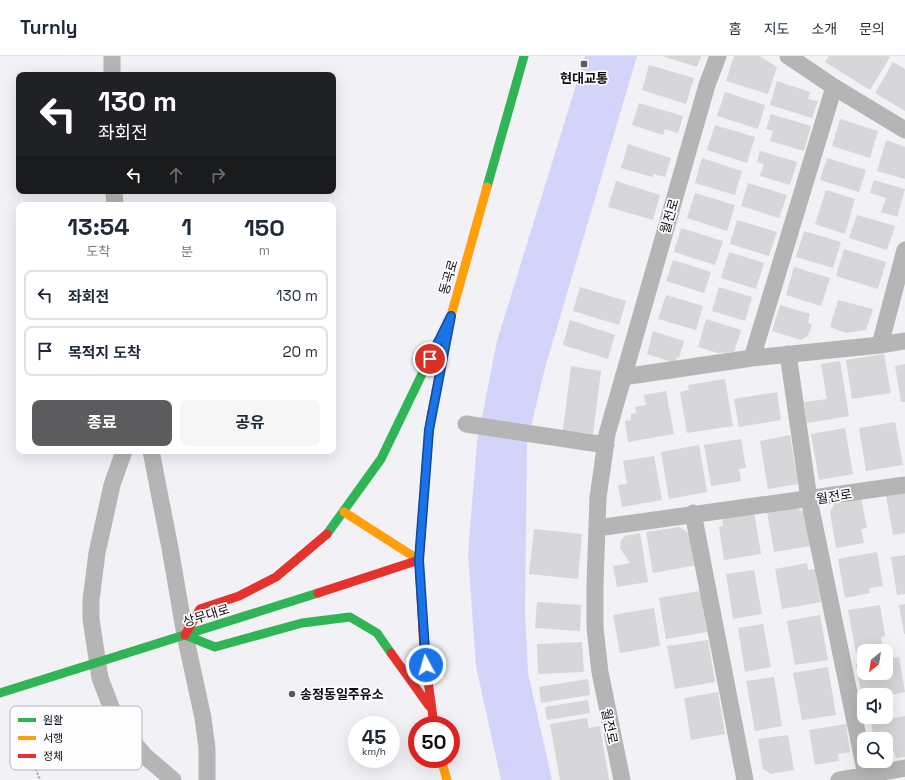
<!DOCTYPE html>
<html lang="ko">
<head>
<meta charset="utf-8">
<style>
  body { margin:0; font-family:"Space Grotesk","Noto Sans KR",sans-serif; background:#f6f6f7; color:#1f2937; height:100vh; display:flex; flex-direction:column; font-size:15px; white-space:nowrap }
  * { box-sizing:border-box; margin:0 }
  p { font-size:13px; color:#747a83 }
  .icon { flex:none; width:22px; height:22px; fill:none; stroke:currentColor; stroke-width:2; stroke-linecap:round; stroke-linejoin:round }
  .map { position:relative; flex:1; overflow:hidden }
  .drawer { position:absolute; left:16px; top:146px; width:320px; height:252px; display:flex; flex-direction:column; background:#fff; border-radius:8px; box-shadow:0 4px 16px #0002 }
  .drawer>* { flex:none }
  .hud { position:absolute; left:16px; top:16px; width:320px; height:122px; border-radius:8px; box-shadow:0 4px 16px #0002; background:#202124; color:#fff; overflow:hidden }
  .needle { width:26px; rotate:210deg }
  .buttons { position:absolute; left:857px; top:588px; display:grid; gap:8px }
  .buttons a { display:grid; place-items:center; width:36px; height:36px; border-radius:8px; background:#fff; box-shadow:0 4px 16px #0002; font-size:20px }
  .speed { position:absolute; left:348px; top:660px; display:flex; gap:8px; font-size:20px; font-weight:700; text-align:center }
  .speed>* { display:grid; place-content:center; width:52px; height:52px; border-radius:50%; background:#fff; box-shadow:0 4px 16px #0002; line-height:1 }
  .speed small { font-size:10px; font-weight:400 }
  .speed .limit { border:6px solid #d22; background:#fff; color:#111 }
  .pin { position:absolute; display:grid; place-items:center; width:34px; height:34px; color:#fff; margin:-17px; border:2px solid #fff; border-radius:50%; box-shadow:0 1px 4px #0007 }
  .me { position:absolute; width:44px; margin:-22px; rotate:354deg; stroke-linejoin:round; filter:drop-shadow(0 0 3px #0008) }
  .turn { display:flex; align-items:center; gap:14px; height:84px; padding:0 16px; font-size:18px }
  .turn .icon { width:52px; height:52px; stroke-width:2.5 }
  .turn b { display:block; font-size:28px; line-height:34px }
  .lanes { display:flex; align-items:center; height:38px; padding:0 16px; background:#0003; justify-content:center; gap:20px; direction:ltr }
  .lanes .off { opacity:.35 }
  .eta { display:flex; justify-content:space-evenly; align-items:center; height:68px; text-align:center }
  .eta b { font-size:24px; font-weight:700; line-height:28px }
  .button { display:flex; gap:8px; margin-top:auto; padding:8px 16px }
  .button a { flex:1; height:46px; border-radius:8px; background:#5c5c5f; color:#fff; font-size:16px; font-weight:700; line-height:46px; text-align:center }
  .button a+a { background:#f6f6f7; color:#1f2937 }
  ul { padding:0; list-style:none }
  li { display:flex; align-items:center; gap:12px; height:50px; margin:0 8px 6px; padding:0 8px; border:2px solid #e0e1e3; border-radius:8px }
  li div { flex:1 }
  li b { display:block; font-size:15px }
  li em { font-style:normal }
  header { display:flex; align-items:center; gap:24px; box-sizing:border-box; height:56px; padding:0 20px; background:#fff; border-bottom:1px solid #e0e1e3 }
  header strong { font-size:19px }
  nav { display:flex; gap:22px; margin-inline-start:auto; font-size:14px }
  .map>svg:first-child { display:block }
  .green { fill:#d4d3f9 }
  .building { fill:#d7d7da }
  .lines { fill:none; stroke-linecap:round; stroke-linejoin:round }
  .path { stroke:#afafb1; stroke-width:2.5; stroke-dasharray:2 2; stroke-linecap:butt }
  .street { stroke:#b5b5b6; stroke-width:17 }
  .fast { stroke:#30b455; stroke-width:9 }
  .slow { stroke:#ff9f0a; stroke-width:9 }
  .jam { stroke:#e5322d; stroke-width:9 }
  .route-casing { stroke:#114b97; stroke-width:10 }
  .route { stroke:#1a73e8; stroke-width:7 }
  .poi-dot { fill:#5c5c5f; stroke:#fdfdff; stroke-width:1.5 }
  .labels { text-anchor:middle; stroke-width:3.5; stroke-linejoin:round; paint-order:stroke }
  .poi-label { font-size:13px; font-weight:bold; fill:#0c0c0e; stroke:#fdfdff }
  .street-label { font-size:13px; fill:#0c0c0e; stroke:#fdfdff }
  .key { fill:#fdfdff; stroke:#b5b5b7; stroke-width:1 }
  .key-label { font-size:11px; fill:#0c0c0e }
</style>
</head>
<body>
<header>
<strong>Turnly</strong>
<nav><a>홈</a><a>지도</a><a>소개</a><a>문의</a></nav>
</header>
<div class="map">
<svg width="905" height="724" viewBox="0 0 905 724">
  <rect width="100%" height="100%" fill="#f1f1f6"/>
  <path class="green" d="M 585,0 L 637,0 L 545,312 L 527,387 L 525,556 L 528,617 L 552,724 L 501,724 L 476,610 L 468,498 L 477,386 L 497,285 Z"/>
  <path class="building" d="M 662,0 L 701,0 L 697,11 Z
    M 734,0 L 759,0 L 777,11 L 768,38 L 726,25 Z
    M 829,0 L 888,0 L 890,1 L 870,34 L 825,6 Z
    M 893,6 L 905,13 L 905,55 L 875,37 Z
    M 649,9 L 694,22 L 686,48 L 642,34 Z
    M 777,25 L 810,36 L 808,43 L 818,45 L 812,62 L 770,49 Z
    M 725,36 L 765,49 L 758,73 L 717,60 Z
    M 639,47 L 683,60 L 678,77 L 665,73 L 663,79 L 632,69 Z
    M 771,58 L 811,70 L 804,95 L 770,85 L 773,75 L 766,73 Z
    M 840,63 L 878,75 L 870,102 L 832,90 Z
    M 715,69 L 755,81 L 747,107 L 707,94 Z
    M 886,84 L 905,91 L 905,123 L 877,115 Z
    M 628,88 L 671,102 L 665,121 L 654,118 L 652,121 L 621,112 Z
    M 760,95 L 797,106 L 790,129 L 760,120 L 764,108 L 757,106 Z
    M 702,102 L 742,115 L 735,139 L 695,127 Z
    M 827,102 L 866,114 L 859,136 L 820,124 Z
    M 874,124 L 905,133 L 897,161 L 881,156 L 886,142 L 870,137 Z
    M 616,125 L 660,139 L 653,164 L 608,151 Z
    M 748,127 L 787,139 L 779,162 L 741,150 Z
    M 826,134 L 855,143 L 845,178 L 815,168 Z
    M 695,137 L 735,149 L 727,175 L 687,162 Z
    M 857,159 L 895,170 L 887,194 L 849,182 Z
    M 737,164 L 777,176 L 769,200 L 730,188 Z
    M 681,172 L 723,185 L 715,209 L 674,196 Z
    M 804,175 L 841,186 L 833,212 L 796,201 Z
    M 844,193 L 886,206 L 878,233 L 836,220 Z
    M 729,196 L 764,207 L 756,233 L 721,222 Z
    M 673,204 L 711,216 L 704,237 L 666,225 Z
    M 794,211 L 830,222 L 821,250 L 786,239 Z
    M 580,231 L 626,245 L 619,269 L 573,255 Z
    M 719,231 L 752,241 L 745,265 L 712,255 Z
    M 666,239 L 703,250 L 696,274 L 658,263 Z
    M 838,244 L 873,253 L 866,274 L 846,277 L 830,271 Z
    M 780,249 L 810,258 L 808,267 L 812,268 L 808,280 L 801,284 L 772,275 Z
    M 706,263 L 741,274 L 734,296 L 718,297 L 698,291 Z
    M 570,264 L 615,279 L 608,303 L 563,289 Z
    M 653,275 L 684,285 L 679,302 L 677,301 L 675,307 L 647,298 Z
    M 884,298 L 891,337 L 852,343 L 846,304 Z
    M 840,305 L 849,360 L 807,367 L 804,346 L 827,343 L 821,308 Z
    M 905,308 L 905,346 L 901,346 L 895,310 Z
    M 571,310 L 601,315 L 593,378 L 563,374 Z
    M 725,323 L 733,370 L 687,377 L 680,336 L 689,334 L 688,329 Z
    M 666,335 L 674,378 L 628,386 L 625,365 L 631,364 L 631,358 L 636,357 L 635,351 L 646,349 L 644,339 Z
    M 777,336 L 781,364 L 739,371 L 734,343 Z
    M 895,366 L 903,409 L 866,415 L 859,372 Z
    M 845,372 L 853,418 L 819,424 L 811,378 Z
    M 790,379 L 798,428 L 768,433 L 760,385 Z
    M 741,383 L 746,412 L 739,413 L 741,425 L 711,430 L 704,389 Z
    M 699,389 L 707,436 L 669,443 L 661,396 Z
    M 654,400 L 662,444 L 622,451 L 618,429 L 627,428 L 623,405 Z
    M 905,437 L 905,477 L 893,479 L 886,440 Z
    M 861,441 L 867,472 L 861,473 L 864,487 L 836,492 L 830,456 L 835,446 Z
    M 796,451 L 805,457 L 811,490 L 774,496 L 767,456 Z
    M 754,455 L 761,498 L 724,504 L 719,471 L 723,470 L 722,461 Z
    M 679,471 L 691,478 L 697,509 L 653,517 L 646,476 Z
    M 534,473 L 582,478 L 578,523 L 529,518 Z
    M 640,477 L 648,526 L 617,531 L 613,510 L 630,507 L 620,492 L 621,484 L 625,480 Z
    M 877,496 L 883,530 L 869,532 L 870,537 L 845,542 L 838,503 Z
    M 905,499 L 905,538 L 897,539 L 891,501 Z
    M 807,507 L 808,514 L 815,513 L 821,546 L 782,553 L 775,513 Z
    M 754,514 L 762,558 L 733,563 L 726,518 Z
    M 700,535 L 707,576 L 666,583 L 659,542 Z
    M 537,546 L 581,549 L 580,575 L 535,572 Z
    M 905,548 L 905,578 L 904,578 L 899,549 Z
    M 880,549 L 885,580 L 881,581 L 883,593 L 856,597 L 848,554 Z
    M 654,552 L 660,590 L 620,597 L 613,559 Z
    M 820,559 L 828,604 L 795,609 L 787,565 Z
    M 763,568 L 771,611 L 745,616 L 738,572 Z
    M 708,584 L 715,626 L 675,633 L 667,590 Z
    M 582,586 L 584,616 L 538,618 L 537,588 Z
    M 899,601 L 905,636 L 886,640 L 864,639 L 864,643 L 862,644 L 856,608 L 864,607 L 864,617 L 886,617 L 886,603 Z
    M 828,611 L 836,659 L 802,664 L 793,617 Z
    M 774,621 L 782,670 L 755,675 L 746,625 Z
    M 588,623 L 590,639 L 541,647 L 539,631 Z
    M 718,636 L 725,678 L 691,684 L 684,642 Z
    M 588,644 L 590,657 L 547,664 L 545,651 Z
    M 905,660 L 905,701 L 896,702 L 894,695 L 886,696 L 886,683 L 874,683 L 871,666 Z
    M 587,662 L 589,672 L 600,670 L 609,724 L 560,724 L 550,668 Z
    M 846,668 L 850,696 L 838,698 L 839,705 L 815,709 L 809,674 Z
    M 788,679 L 794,714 L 771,718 L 763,713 L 758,683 Z"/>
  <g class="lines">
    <path class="path" d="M 11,654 L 30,697 L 40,724"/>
    <path class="street" d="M 112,0 L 112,19
      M 788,0 L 834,31 L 905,74
      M 114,135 L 115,149
      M 880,289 L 905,194
      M 788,298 L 809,443 L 867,724
      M 752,302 L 834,31
      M 623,321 L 752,302 L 880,289 L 905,285
      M 466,368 L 606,389
      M 124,395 L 112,429 L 97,497 L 91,544 L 91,563 L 100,622 L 113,656 L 127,679 L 145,700 L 173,724
      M 151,395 L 170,492 L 185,579 L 203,662 L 207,692 L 207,724
      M 693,457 L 745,724
      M 597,472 L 905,429
      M 622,724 L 600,616 L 595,572 L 595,527 L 598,442 L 607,378 L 707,29 L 718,0
      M 839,724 L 905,712"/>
    <path class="fast" d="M 487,131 L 524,0
      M 327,478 L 381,403 L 438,285
      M 185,579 L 215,591 L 302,567 L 350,561 L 377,577 L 391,597
      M 0,637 L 318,537"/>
    <path class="slow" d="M 432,356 L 451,260 L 487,131
      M 344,456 L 419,504
      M 441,703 L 447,724"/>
    <path class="jam" d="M 432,356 L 429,374 L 419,504 L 424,595 L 434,669
      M 318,537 L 419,504
      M 185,579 L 200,553 L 239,540 L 276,521 L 327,478
      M 391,597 L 429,650"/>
  </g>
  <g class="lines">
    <defs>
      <path id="route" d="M 426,609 L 419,504 L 429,374 L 451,260 L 430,303"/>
    </defs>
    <use href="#route" class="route-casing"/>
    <use href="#route" class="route"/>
  </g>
  <g class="poi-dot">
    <rect x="580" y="4" width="8" height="8" rx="2"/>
    <circle cx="292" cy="638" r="4"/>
  </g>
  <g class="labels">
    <g class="poi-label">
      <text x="584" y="27">현대교통</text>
      <text x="300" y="643" text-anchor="start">송정동일주유소</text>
    </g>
    <g class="street-label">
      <text transform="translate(669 160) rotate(-74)" y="5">월전로</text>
      <text transform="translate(448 221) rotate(-74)" y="5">동곡로</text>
      <text transform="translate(834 440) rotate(-9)" y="5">월전로</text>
      <text transform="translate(206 559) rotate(-17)" y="5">상무대로</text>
      <text transform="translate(610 670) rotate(78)" y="5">월전로</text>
    </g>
  </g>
  <rect x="10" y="650" width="132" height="64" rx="6" class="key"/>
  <rect x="18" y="662" width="18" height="4" fill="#30b455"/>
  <rect x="18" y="680" width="18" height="4" fill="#ff9f0a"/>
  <rect x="18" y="698" width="18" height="4" fill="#e5322d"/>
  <g class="key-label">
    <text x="43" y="668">원활</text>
    <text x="43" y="686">서행</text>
    <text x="43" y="704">정체</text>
  </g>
</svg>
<div class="buttons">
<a><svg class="needle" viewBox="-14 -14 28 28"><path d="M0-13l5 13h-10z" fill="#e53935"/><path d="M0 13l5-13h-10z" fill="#747a83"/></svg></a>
<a><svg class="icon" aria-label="sound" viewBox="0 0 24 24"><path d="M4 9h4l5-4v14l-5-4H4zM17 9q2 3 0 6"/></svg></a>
<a><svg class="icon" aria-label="search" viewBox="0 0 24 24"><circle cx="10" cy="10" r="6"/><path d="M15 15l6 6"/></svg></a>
</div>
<div class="speed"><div>45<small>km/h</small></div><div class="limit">50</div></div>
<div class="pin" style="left:430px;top:303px;background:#d93025"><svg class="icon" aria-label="arrive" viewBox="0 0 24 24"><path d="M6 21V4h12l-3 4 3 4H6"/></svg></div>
<svg class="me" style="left:426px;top:609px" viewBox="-20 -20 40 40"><circle r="17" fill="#1a73e8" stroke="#fff" stroke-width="3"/><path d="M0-11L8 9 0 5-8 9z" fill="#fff"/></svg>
<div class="hud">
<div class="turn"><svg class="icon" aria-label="left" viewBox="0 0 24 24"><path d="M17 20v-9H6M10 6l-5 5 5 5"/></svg><div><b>130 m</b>좌회전</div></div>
<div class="lanes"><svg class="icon" aria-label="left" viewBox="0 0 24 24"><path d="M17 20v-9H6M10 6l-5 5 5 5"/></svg><svg class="icon off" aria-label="ahead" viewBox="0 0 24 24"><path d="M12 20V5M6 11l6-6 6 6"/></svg><svg class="icon off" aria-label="right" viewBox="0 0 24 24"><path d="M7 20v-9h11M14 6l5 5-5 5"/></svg></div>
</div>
<section class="drawer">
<div class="eta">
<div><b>13:54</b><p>도착</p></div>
<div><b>1</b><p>분</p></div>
<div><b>150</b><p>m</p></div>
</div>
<ul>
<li><svg class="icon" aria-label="left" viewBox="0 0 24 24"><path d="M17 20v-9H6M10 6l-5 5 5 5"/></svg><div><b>좌회전</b></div><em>130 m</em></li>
<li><svg class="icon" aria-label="arrive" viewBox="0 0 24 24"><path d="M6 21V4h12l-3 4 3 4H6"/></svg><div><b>목적지 도착</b></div><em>20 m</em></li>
</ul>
<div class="button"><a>종료</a><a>공유</a></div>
</section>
</div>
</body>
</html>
